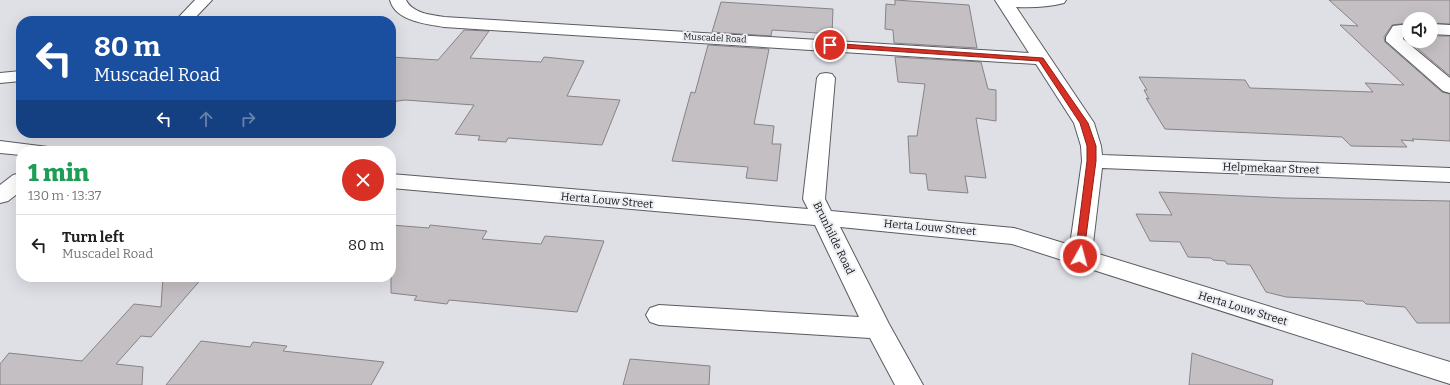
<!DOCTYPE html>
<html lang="en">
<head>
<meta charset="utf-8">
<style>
  body { margin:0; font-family:Bitter,serif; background:#f2f2f2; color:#202124; height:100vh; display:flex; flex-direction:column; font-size:15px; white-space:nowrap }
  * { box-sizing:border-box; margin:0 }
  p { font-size:13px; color:#757577 }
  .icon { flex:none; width:22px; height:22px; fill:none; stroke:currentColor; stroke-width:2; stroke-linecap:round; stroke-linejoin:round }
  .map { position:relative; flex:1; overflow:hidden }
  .side { position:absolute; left:16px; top:146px; width:380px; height:136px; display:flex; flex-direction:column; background:#fff; border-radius:16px; box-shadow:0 4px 16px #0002 }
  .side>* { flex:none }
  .guide { position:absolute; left:16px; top:16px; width:380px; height:122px; border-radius:16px; box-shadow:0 4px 16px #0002; background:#1a4fa0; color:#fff; overflow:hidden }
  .tools { position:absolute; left:1402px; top:12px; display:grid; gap:8px }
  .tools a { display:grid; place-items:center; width:36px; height:36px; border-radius:50%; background:#fff; box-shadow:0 4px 16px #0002; font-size:20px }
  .pin { position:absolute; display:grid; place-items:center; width:34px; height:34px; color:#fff; margin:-17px; border:2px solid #fff; border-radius:50%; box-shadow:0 1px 4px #0007 }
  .me { position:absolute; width:44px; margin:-22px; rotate:7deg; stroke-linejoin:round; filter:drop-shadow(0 0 3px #0008) }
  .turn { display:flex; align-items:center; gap:14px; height:84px; padding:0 12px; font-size:18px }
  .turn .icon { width:52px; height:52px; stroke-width:2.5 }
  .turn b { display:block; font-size:28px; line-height:34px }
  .lanes { display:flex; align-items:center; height:38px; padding:0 12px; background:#0003; justify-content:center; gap:20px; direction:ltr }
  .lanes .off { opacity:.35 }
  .round { display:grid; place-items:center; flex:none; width:42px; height:42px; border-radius:21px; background:#f2f2f2 }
  .summary { display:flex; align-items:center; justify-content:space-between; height:68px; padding:0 12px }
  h1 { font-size:24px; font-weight:800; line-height:30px; color:#1e9e55 }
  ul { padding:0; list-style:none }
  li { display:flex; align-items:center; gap:12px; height:60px; padding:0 12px; border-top:1px solid #e0e0e0 }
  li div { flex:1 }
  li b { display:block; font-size:15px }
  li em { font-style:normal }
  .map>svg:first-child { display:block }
  .building { fill:#c4bfc3; stroke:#878286 }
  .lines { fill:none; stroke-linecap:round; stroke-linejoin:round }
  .minor-casing { stroke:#5a5b60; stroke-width:2 }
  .minor { fill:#fff; fill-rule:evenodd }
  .route { fill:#d93025; stroke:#8d1f18 }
  .labels { text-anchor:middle; stroke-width:4; stroke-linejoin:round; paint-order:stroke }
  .far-street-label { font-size:9px; fill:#171719; stroke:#eceef3 }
  .street-label { font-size:11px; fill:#171719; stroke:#eceef3 }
</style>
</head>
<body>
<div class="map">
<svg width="1450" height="385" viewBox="0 0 1450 385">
  <rect width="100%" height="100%" fill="#dfe0e6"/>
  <path class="building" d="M 895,0 L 969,5 L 977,48 L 894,43 L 893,30 L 885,29 L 886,4 L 895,5 Z
    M 1329,0 L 1450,0 L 1450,24 L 1431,23 L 1431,19 L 1409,19 L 1409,23 L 1392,25 L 1384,37 L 1385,42 L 1442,92 L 1450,94 L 1450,141 L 1412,139 L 1414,141 L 1401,140 L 1407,147 L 1351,146 L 1342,137 L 1165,129 L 1146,98 L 1149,99 L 1144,90 L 1147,90 L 1139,77 L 1245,80 L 1250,88 L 1373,92 L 1365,83 L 1404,85 L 1340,25 L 1358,26 Z
    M 721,2 L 833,9 L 832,34 L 772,30 L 771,36 L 712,32 Z
    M 464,30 L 489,31 L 470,58 L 541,62 L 544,57 L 584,61 L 567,96 L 620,100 L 602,145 L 508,138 L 506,142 L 478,140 L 480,136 L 455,134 L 474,105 L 405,100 L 391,102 L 391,57 L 438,60 Z
    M 1405,36 L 1409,36 L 1409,41 L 1431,41 L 1431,36 L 1450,36 L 1450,76 L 1405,38 Z
    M 708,45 L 769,49 L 754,124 L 774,126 L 772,144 L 781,144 L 777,181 L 746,178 L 748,167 L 672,161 L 691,92 L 695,93 Z
    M 895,57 L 981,62 L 988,89 L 996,90 L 996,121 L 976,118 L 986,178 L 965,176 L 968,193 L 928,190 L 926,174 L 910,173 L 908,136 L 917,136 L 925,84 L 898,82 Z
    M 1159,192 L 1284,198 L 1450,201 L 1450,323 L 1417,323 L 1405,307 L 1366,304 L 1363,301 L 1286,297 L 1266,292 L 1250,265 L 1227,264 L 1225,261 L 1213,260 L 1211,258 L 1188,257 L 1180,242 L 1150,241 L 1136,214 L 1172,215 Z
    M 391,225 L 429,228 L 430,225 L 487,231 L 482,239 L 541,244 L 545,236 L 604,241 L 577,312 L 449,300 L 447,304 L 414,300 L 417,296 L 391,293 Z
    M 163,277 L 203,277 L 151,337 L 141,336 L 116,364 L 143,367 L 142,385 L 0,385 L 0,364 L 9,353 L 82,361 L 134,304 L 161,307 Z
    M 201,341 L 250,347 L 253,342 L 287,346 L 283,351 L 384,362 L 371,385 L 166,385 Z
    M 1192,353 L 1273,380 L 1272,385 L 1189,385 Z
    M 630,359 L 710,366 L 709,385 L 623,385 Z"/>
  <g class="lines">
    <defs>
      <path id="minor" d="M 195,0 L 212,0 L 192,21 L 175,21 Z
        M 390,0 L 406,0 C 412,13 431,15 444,17 L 1029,53 L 995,0 L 1066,0 L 1064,3 C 1048,7 1032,8 1016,7 L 1094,123 L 1101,146 L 1102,155 L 1450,168 L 1450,182 L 1102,168 L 1092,252 L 1450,362 L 1450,384 L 1012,244 L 840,227 L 889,324 L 923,385 L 895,385 L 870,338 L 659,325 L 650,322 L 646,315 L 650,308 L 659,305 L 859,317 L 815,225 L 391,188 L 391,174 L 808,209 L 803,199 L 817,78 L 820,74 L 826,73 L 832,74 L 835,78 L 825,199 L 831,211 L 1014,228 L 1070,245 L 1082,161 L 1081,146 L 1074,123 L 1036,64 L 444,27 C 427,24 395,21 390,0 Z
        M 1409,24 L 1409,34 L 1404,34 L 1403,39 L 1450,78 L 1450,93 L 1443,91 L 1386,41 L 1386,37 L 1393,26 Z
        M 1431,24 L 1450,25 L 1450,35 L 1431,34 Z
        M 21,71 L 21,81 L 0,83 L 0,73 Z
        M 0,141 L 48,147 L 51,151 L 21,151 L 21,155 L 0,153 Z
        M 21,173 L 21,191 L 8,201 L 0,203 L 0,185 L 13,175 Z"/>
    </defs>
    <use href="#minor" class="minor-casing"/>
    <use href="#minor" class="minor"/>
  </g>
  <path class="route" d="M 828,43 L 1043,58 L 1088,123 L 1096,146 L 1096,161 L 1083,259 L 1076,259 L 1075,256 L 1087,161 L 1087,146 L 1080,123 L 1039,61 L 830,47 L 827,45 Z"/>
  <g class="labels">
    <g class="far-street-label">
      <text transform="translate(715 38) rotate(3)" y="3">Muscadel Road</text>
    </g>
    <g class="street-label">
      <text transform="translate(1271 168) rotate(2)" y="4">Helpmekaar Street</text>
      <text transform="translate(607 200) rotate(5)" y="4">Herta Louw Street</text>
      <text transform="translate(930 227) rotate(5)" y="4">Herta Louw Street</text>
      <text transform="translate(834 238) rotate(64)" y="4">Brunhilde Road</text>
      <text transform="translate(1243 308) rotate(17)" y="4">Herta Louw Street</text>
    </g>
  </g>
</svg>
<div class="tools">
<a><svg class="icon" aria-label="sound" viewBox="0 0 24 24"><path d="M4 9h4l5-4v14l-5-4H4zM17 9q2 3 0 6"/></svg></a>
</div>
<div class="pin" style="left:830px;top:45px;background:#d93025"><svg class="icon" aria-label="arrive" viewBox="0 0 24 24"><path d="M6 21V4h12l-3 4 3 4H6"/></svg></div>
<svg class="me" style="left:1080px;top:256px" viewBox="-20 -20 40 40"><circle r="17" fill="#d93025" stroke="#fff" stroke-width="3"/><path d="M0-11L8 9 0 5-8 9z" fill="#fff"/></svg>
<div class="guide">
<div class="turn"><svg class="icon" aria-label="left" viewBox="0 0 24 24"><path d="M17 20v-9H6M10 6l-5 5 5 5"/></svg><div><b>80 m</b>Muscadel Road</div></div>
<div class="lanes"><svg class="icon" aria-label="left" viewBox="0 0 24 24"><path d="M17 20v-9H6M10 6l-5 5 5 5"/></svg><svg class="icon off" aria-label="ahead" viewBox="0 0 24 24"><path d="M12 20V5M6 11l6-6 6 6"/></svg><svg class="icon off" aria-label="right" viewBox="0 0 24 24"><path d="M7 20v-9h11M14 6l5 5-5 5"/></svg></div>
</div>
<section class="side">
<div class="summary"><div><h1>1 min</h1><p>130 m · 13:37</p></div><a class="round" style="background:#d93025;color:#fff"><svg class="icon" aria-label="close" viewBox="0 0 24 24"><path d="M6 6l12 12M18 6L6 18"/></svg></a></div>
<ul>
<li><svg class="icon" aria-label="left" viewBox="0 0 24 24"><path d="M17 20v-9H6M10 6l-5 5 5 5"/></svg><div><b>Turn left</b><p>Muscadel Road</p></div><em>80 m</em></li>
</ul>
</section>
</div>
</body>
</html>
